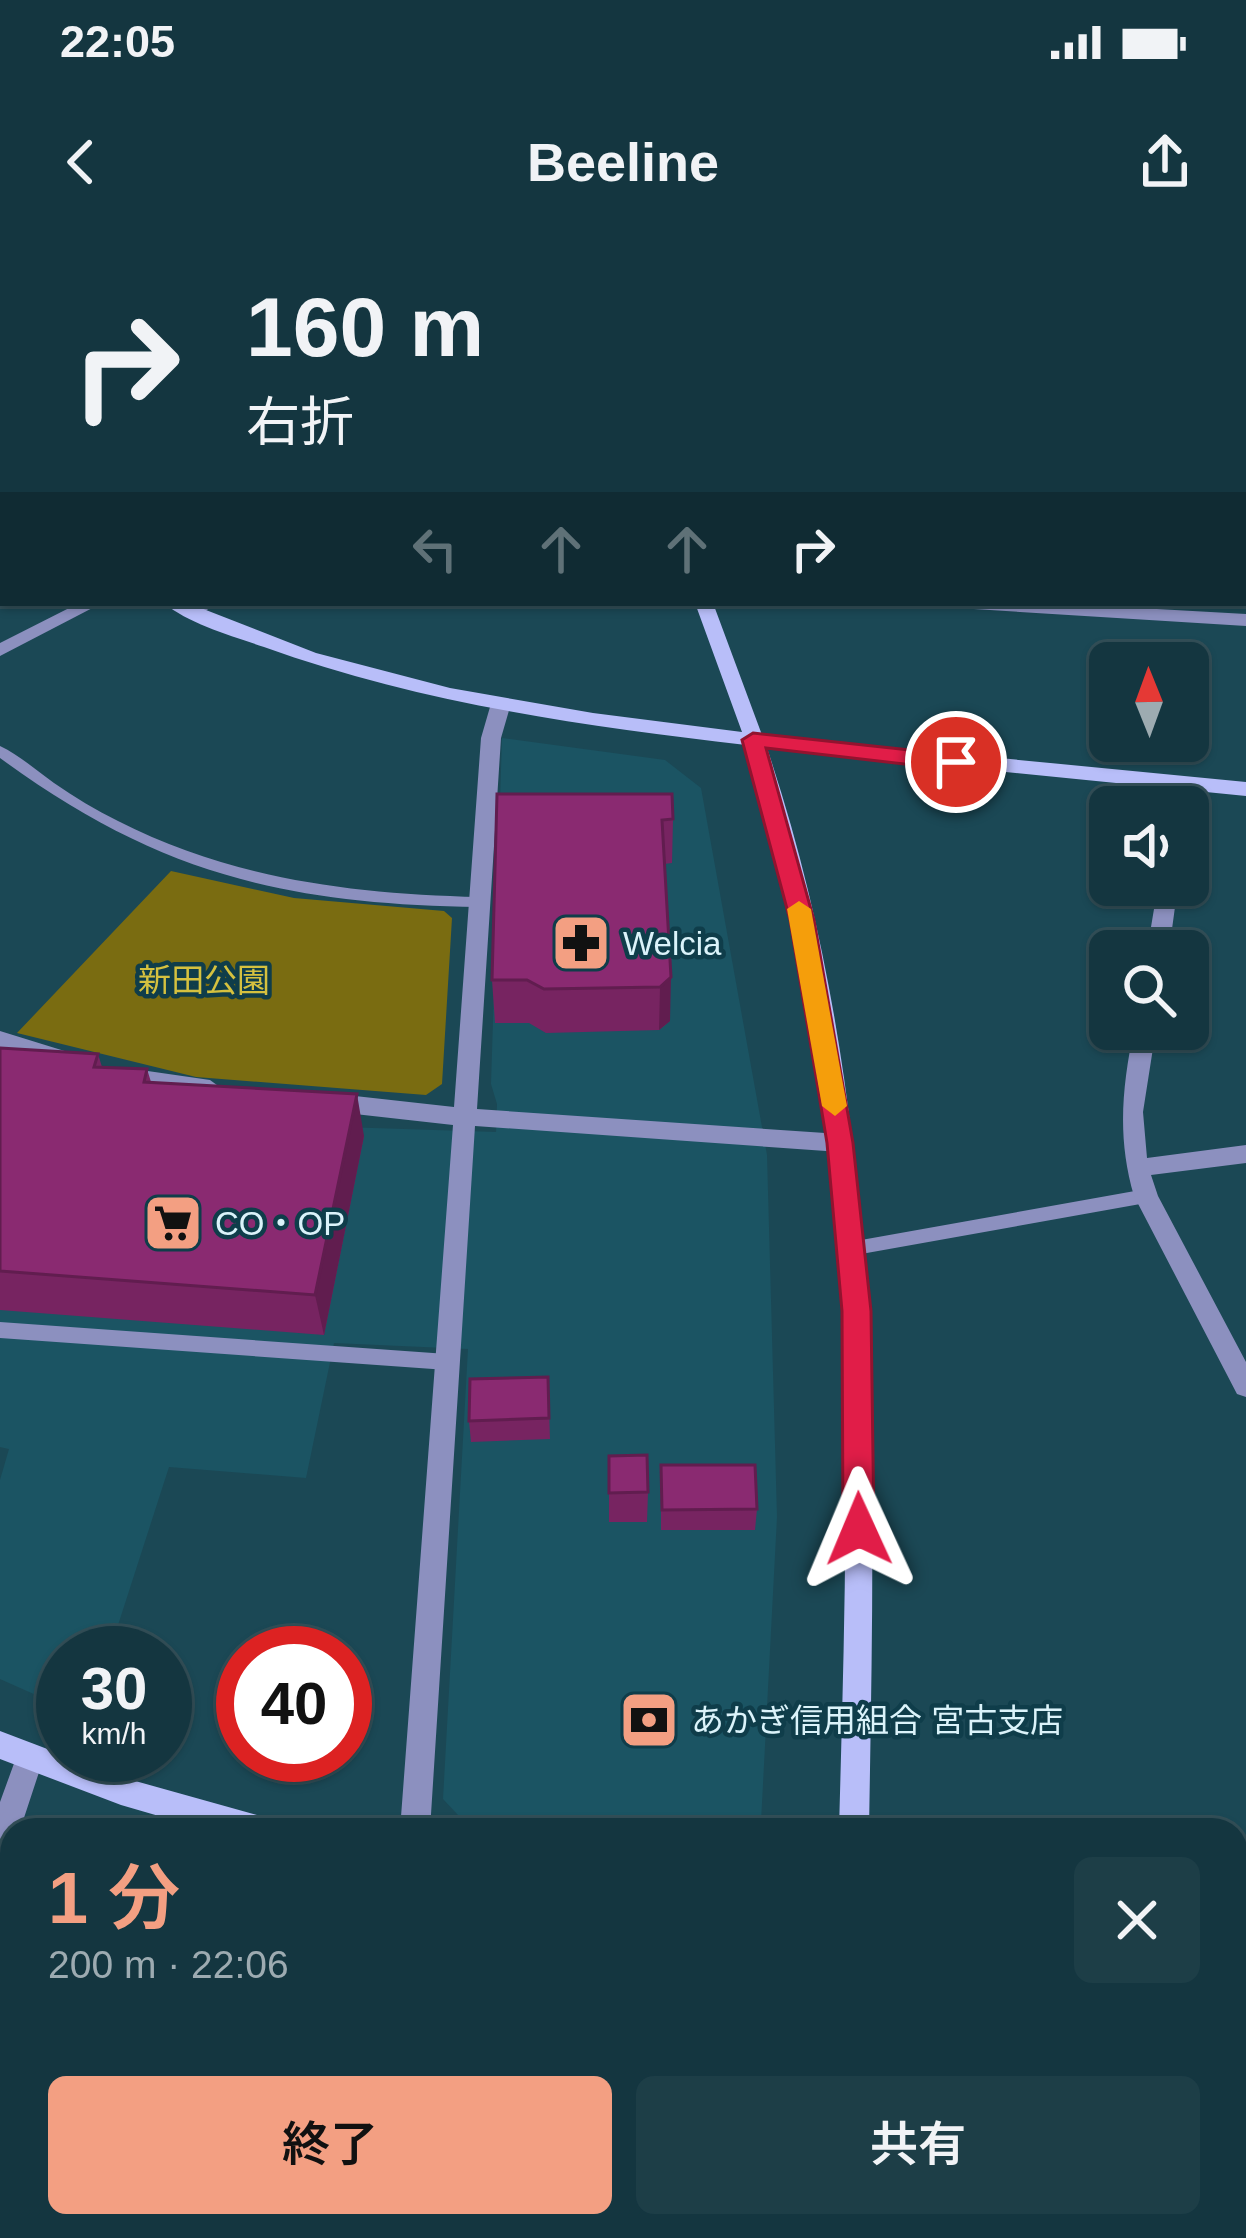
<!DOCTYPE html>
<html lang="ja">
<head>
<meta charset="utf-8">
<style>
  body { margin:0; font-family:Helvetica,"Noto Sans JP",sans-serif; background:#1d3e47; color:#f1f3f6; height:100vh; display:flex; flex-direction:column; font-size:45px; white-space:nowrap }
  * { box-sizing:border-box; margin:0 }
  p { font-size:39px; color:#9dabb1 }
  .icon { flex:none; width:66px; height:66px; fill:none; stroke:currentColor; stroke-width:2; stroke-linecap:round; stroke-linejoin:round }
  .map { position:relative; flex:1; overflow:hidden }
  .side { position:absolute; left:0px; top:1578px; width:1248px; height:420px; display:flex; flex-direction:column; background:#143640; border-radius:36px 36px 0 0; box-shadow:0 3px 9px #0004,0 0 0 3px #335059 }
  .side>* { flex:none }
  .top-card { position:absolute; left:0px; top:0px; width:1248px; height:366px; box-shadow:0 3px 9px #0004,0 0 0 3px #335059; background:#143640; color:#f1f3f6; overflow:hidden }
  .needle { width:78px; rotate:359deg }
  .controls { position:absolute; left:1089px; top:402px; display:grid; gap:24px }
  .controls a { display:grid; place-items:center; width:120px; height:120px; border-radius:18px; background:#143640; box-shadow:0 3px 9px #0004,0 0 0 3px #335059; font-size:60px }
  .speed { position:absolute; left:36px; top:1386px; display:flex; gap:24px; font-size:60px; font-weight:700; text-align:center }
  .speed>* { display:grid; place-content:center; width:156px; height:156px; border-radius:50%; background:#143640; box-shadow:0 3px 9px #0004,0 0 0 3px #335059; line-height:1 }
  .speed small { font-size:30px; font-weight:400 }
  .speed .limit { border:18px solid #d22; background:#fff; color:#111 }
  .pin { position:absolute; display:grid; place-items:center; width:102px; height:102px; color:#fff; margin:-51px; border:6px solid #fff; border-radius:50%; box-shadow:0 3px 12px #0007 }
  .me { position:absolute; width:132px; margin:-66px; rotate:359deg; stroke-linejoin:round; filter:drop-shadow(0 0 9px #0008) }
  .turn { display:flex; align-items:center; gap:42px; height:252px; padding:0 48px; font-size:54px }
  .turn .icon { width:156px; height:156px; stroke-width:2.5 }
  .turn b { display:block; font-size:84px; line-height:102px }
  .lanes { display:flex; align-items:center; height:114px; padding:0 48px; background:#0003; justify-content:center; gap:60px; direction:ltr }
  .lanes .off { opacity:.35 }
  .round { display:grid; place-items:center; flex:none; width:126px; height:126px; border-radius:18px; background:#1d3e47 }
  .headline { display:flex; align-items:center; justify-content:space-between; height:204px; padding:0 48px }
  h1 { font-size:72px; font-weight:600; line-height:90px; color:#f39f82 }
  .cta { display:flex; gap:24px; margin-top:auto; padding:24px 48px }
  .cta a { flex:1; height:138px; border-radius:18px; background:#f39f82; color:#111; font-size:48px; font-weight:600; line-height:138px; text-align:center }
  .cta a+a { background:#1d3e47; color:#f1f3f6 }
  .status { display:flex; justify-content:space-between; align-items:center; height:84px; padding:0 60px; background:#143640; direction:ltr }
  .status svg { height:33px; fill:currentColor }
  header { display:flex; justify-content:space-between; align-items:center; height:156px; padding:0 48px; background:#143640; font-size:54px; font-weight:600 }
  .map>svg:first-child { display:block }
  .built { fill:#1b5463 }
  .green { fill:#7a6c11 }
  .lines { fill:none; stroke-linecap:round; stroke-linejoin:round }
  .lane { fill:#8c90bf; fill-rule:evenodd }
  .street { fill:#8c90bf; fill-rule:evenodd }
  .secondary { fill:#b8bef9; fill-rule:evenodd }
  .wall { fill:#772461 }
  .shaded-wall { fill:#611d4f }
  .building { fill:#8a2a71; stroke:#611d4f; stroke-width:3 }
  .route { fill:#e11d48; stroke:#92132f; stroke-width:3 }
  .slow { fill:#f59e0b }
  .labels { text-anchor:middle; stroke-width:9; stroke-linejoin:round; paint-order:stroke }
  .poi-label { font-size:33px; fill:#dbf3fa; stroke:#0f3d4a; text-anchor:start }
  .park-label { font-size:33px; fill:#d5c13f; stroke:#0f3d4a }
</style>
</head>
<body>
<div class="status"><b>22:05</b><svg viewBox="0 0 49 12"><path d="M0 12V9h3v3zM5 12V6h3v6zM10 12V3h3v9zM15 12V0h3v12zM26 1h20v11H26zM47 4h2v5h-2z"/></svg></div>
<header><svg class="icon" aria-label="back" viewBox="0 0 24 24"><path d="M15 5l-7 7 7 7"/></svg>Beeline<svg class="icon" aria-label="share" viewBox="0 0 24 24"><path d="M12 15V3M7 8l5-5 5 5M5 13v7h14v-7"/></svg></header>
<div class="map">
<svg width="1246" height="1998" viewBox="0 0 1246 1998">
  <rect width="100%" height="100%" fill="#1b4855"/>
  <path class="built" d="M 502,498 L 665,520 L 701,548 L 767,915 L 777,1277 L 761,1582 L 749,1590 L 530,1590 L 458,1575 L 443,1559 L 468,1109 L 334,1103 L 306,1238 L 169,1227 L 109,1413 L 63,1413 L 63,1467 L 0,1439 L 0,1240 L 9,1209 L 0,1207 L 0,825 L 342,887 L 496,892 L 497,864 L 491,844 Z"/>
  <path class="green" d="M 171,631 L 294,658 L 444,671 L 452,678 L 442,844 L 426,855 L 196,837 L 17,793 Z"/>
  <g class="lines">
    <path class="lane" d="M 0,506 C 19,515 36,530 54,543 C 74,557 96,570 118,581 C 232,639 353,654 479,657 L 487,662 L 479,667 C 285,664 158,634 0,518 Z
      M 1146,949 L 1152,951 L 1155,956 L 1152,961 L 1146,963 L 850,1016 L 844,1014 L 841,1009 L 844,1004 L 850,1002 Z
      M 0,1082 L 447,1114 L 454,1116 L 456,1122 L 454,1128 L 447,1130 L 0,1098 Z"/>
    <path class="street" d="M 3,70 L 3,80 L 0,81 L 0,71 Z
      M 1245,241 L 1246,241 L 1246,251 L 1245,251 Z
      M 79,363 L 102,363 L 0,416 L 0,403 Z
      M 195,363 L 217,363 L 198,376 L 186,376 L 186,368 Z
      M 949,363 L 1050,363 L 1246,374 L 1246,386 L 958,368 Z
      M 500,461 L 510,467 L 501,498 L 477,869 L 840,894 L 852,903 L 840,912 L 475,886 L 430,1590 L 400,1590 L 453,885 L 328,871 L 317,862 L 328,853 L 454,867 L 481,498 L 490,467 Z
      M 1168,537 L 1178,543 L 1178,567 L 1158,567 L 1158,543 Z
      M 1158,645 L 1178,645 L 1169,711 L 1147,711 Z
      M 1134,789 L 1156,789 L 1143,872 L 1147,918 L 1246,905 L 1246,923 L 1151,935 L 1158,956 L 1246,1122 L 1246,1157 L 1237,1154 L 1134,956 C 1117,898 1122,848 1134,789 Z
      M 0,791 L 71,813 L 74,819 L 63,827 L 0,807 Z
      M 120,827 L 210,840 L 221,848 L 210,856 L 120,843 L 109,835 Z
      M 30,1503 L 40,1507 L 44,1517 L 20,1590 L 12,1590 L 10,1614 L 0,1619 L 0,1562 L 20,1507 Z"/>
    <path class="secondary" d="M 504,0 L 518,0 L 519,3 L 505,3 Z
      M 896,0 L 919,0 L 921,3 L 898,3 Z
      M 1245,89 L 1246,90 L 1246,100 L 1245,99 Z
      M 0,256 L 3,257 L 3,268 L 0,267 Z
      M 164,363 L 188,363 L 316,413 L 450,448 L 593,473 L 742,492 L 695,363 L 713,363 L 762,495 L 1246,542 L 1246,556 L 767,508 C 886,863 875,1221 869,1590 L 839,1590 C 849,1220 863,863 746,505 C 583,486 419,463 264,407 C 232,396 189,384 164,363 Z
      M 0,1491 L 121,1537 L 257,1575 L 267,1580 L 272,1590 L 207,1590 L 121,1565 L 0,1519 Z
      M 1236,1791 L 1246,1793 L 1246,1825 L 1236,1823 Z
      M 828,1986 L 862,1986 L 862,1998 L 828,1998 Z"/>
  </g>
  <path class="wall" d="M 497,554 L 673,579 L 672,623 L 664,624 L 670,781 L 659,790 L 546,793 L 529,783 L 495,783 L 492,740 Z
    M 0,808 L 98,814 L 102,827 L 147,829 L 151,842 L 364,896 L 324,1095 L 0,1070 Z
    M 548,1137 L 550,1199 L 471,1202 L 469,1181 Z
    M 609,1216 L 648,1252 L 647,1282 L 609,1282 Z
    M 661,1225 L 757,1269 L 755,1290 L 661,1290 Z"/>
  <path class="shaded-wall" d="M 671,737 L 670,781 L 659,790 L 660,747 Z
    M 357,854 L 364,896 L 324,1095 L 315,1055 Z"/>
  <path class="building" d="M 497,554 L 672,554 L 673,579 L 662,580 L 671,737 L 660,747 L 544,749 L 527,740 L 492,740 Z
    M 0,808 L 98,814 L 94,827 L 147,829 L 144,842 L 357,854 L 315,1055 L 0,1031 Z
    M 548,1137 L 549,1178 L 469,1181 L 470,1139 Z
    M 647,1215 L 648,1252 L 609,1253 L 609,1216 Z
    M 661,1225 L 755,1225 L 757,1269 L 662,1270 Z"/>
  <path class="route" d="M 753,493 L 956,515 L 967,522 L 956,530 L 766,508 L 814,680 L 853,903 L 871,1071 L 874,1289 L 869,1298 L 859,1302 L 848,1298 L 843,1289 L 842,1071 L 827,903 L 790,680 L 742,500 Z"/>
  <path class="slow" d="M 799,661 L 811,669 L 847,866 L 835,876 L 822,866 L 787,669 Z"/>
  <defs>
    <symbol id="pharmacy-square" viewBox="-11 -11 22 22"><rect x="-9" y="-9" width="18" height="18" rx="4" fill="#f39f82" stroke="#0f3d4a"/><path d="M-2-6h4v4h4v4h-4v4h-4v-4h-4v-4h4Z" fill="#111"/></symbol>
    <symbol id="supermarket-square" viewBox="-11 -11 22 22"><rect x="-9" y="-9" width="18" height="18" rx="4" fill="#f39f82" stroke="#0f3d4a"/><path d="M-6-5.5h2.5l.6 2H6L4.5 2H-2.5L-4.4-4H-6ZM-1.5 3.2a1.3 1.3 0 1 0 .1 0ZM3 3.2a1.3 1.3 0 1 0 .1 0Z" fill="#111"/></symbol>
    <symbol id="bank-square" viewBox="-11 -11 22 22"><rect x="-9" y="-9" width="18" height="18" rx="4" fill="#f39f82" stroke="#0f3d4a"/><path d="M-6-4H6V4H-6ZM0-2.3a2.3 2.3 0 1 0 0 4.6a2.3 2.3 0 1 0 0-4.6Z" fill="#111"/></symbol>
  </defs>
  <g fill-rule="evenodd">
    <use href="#pharmacy-square" x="548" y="670" width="66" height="66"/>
    <use href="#supermarket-square" x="140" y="950" width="66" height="66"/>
    <use href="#bank-square" x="616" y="1447" width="66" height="66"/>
  </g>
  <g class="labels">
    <g class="poi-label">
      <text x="623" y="715">Welcia</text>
      <text x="215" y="995">CO・OP</text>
      <text x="691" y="1492">あかぎ信用組合 宮古支店</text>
    </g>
    <g class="park-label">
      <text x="204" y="752">新田公園</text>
    </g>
  </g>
</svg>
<div class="controls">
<a><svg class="needle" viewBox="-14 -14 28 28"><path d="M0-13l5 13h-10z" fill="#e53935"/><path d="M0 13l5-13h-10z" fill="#9dabb1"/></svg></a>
<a><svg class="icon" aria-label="sound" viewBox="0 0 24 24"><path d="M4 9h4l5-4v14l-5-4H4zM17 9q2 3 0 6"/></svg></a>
<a><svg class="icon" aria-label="search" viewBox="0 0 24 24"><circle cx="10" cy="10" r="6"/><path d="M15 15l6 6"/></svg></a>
</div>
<div class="speed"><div>30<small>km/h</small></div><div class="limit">40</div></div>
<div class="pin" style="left:956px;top:522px;background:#d93025"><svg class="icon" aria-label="arrive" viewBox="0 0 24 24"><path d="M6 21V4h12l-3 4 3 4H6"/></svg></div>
<svg class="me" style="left:859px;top:1289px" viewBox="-20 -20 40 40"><path d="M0-17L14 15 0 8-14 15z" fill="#e11d48" stroke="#fff" stroke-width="4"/></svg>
<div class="top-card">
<div class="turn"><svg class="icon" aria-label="right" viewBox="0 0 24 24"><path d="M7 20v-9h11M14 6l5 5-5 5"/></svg><div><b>160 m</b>右折</div></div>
<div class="lanes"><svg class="icon off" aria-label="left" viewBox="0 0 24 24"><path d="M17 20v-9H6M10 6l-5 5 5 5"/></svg><svg class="icon off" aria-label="ahead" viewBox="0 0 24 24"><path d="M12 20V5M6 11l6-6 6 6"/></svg><svg class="icon off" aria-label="ahead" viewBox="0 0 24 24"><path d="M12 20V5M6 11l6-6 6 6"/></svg><svg class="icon" aria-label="right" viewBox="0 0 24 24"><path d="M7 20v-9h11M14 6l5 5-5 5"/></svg></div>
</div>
<section class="side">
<div class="headline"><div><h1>1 分</h1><p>200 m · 22:06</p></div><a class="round"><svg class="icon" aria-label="close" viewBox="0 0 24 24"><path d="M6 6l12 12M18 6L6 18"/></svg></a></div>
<div class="cta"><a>終了</a><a>共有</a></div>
</section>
</div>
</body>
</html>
